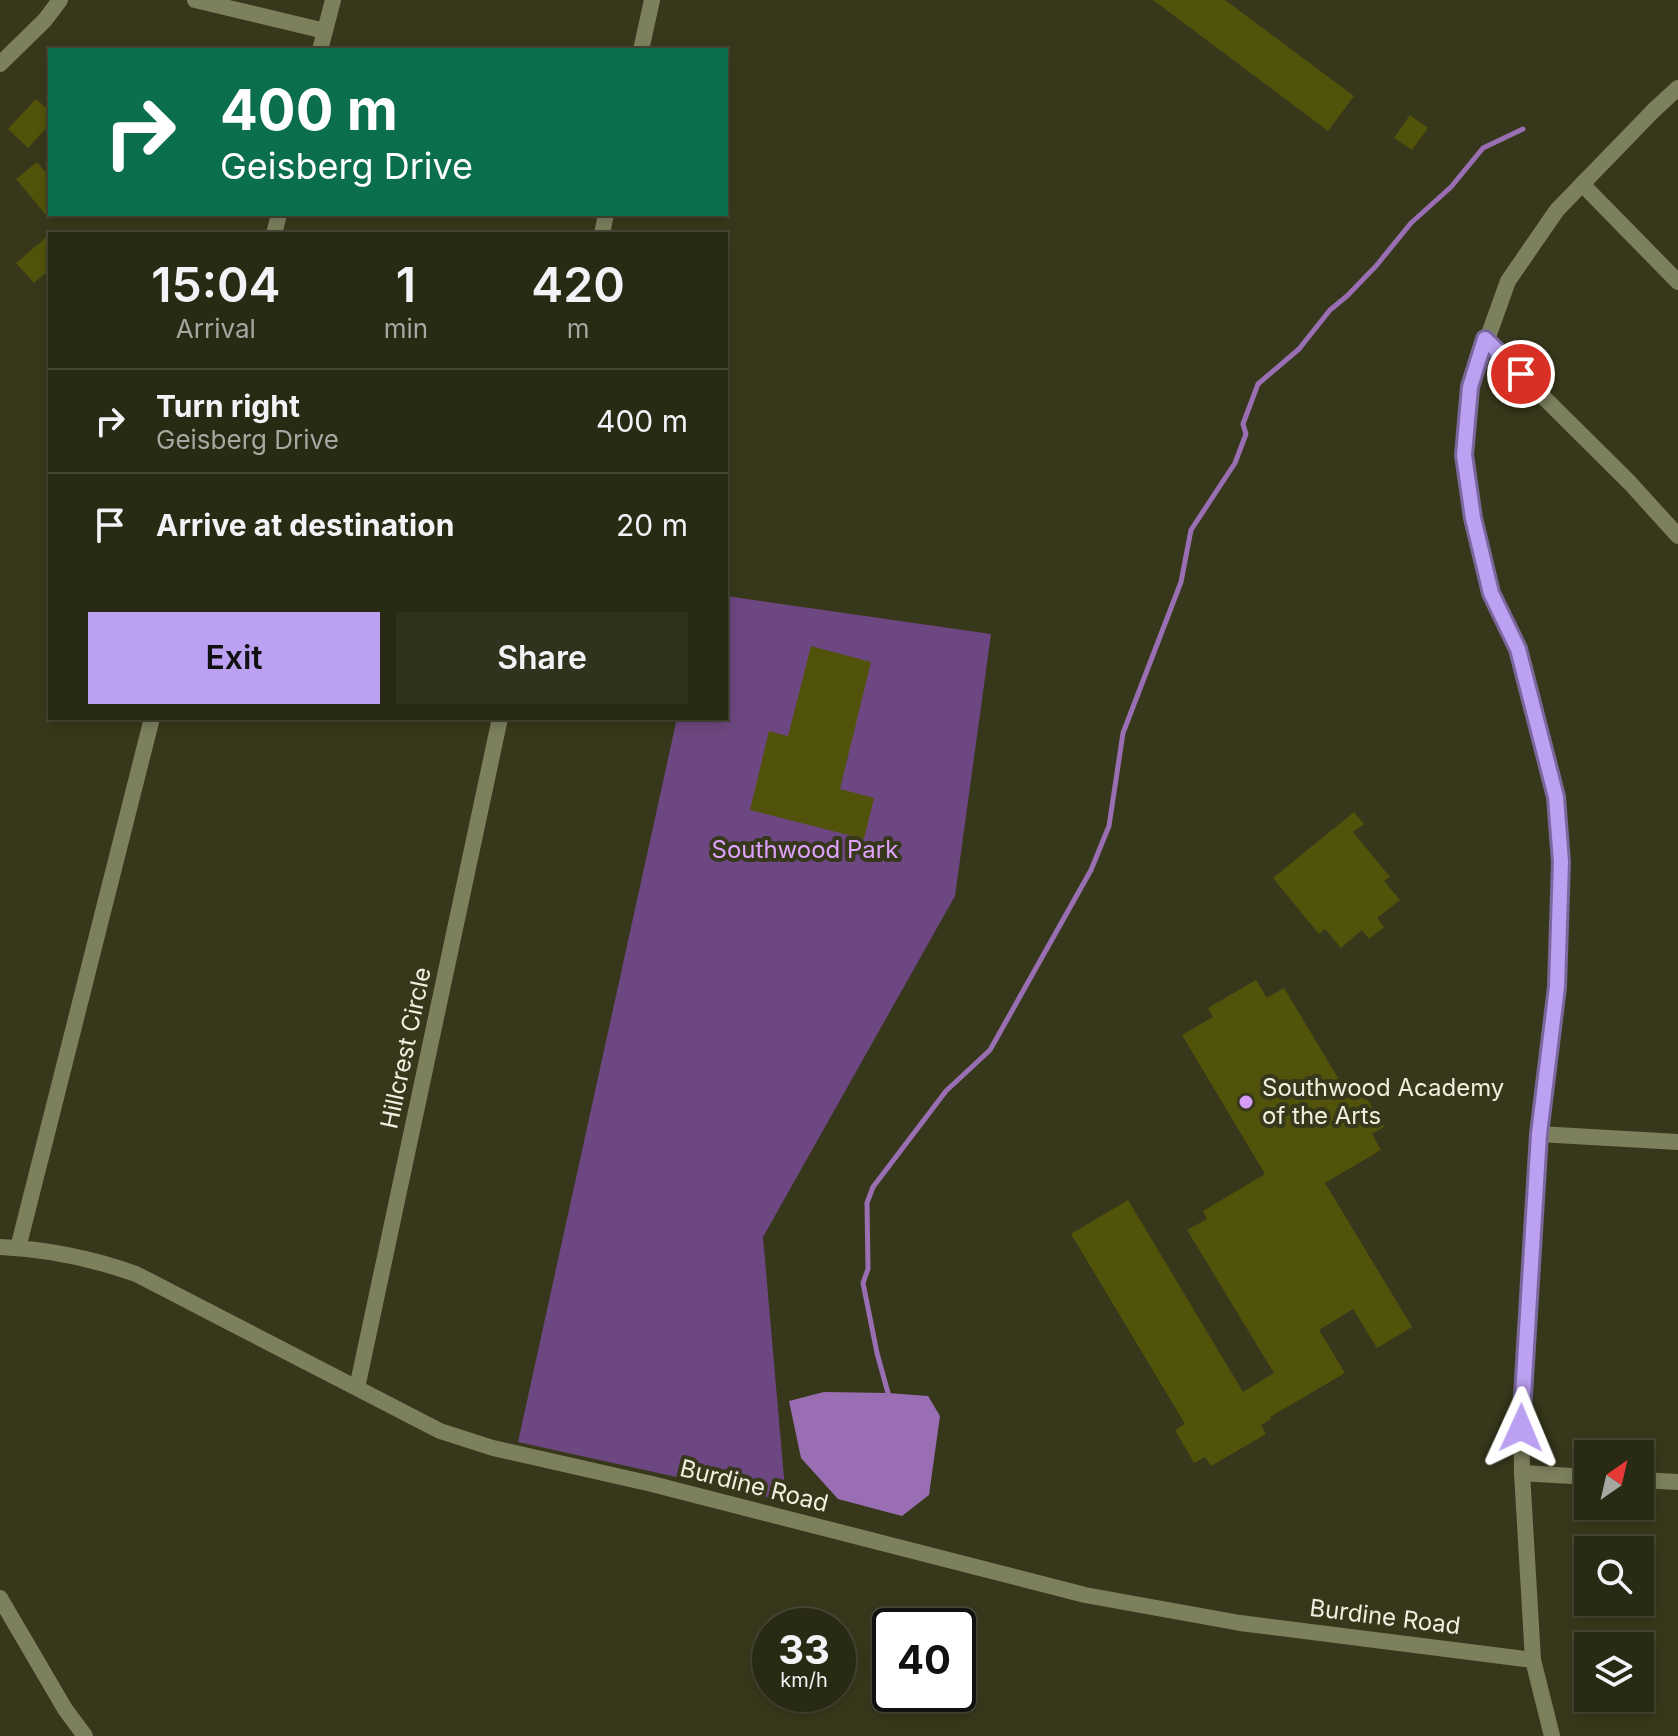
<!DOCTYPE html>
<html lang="en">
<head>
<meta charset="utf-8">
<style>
  body { margin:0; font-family:Inter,sans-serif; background:#31321d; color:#f1f3f6; height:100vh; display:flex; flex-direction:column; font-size:30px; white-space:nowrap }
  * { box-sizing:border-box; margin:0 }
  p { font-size:26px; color:#a5a7a0 }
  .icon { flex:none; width:44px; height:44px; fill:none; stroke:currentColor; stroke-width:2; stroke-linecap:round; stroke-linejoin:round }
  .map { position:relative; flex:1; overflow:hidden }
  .side { position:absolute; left:48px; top:232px; width:680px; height:488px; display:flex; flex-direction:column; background:#292a14; border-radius:0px; box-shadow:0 4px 12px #0003,0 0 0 2px #454634 }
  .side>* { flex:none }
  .banner { position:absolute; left:48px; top:48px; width:680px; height:168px; border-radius:0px; box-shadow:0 4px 12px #0003,0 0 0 2px #454634; background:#0b6e4f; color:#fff; overflow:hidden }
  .needle { width:52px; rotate:34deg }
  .controls { position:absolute; left:1574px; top:1440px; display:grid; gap:16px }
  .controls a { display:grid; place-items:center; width:80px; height:80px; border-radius:0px; background:#292a14; box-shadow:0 4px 12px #0003,0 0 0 2px #454634; font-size:40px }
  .speed { position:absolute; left:752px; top:1608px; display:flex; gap:16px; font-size:40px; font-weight:700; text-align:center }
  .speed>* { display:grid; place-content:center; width:104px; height:104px; border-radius:50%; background:#292a14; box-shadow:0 4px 12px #0003,0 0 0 2px #454634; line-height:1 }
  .speed small { font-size:20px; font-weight:400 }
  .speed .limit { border:4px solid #111; border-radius:12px; background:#fff; color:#111 }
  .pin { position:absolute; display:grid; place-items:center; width:68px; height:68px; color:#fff; margin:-34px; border:4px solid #fff; border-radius:50%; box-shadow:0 2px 8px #0007 }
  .me { position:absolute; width:88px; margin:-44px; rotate:1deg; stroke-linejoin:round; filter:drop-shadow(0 0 6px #0008) }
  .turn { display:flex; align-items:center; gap:28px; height:168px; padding:0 40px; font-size:36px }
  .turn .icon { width:104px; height:104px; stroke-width:2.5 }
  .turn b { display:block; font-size:56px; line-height:68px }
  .eta { display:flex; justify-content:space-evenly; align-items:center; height:136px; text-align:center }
  .eta b { font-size:48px; font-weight:600; line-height:56px }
  .primary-button { display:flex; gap:16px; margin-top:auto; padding:16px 40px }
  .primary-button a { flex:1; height:92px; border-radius:0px; background:#bca0f2; color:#111; font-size:32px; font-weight:600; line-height:92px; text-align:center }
  .primary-button a+a { background:#31321d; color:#f1f3f6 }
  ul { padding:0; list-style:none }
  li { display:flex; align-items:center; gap:24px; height:104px; padding:0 40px; border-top:2px solid #454634 }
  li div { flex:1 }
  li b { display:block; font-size:30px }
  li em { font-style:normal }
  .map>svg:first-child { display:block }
  .green { fill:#6d4781 }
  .water { fill:#9a6eb2 }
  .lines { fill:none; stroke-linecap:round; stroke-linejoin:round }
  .stream { stroke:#9a6eb2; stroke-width:5 }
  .building { fill:#52530b }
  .minor { stroke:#7d805d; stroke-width:16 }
  .tertiary { stroke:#7d805d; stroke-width:16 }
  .route-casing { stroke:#7a689d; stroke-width:20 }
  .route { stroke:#bca0f2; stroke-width:14 }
  .poi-dot { fill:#d79bf9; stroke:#37381b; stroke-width:3 }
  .labels { text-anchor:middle; stroke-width:8; stroke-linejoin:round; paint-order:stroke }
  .park-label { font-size:24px; fill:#dea2fe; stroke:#37381b }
  .street-label { font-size:24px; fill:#eff0df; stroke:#37381b }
  .poi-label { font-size:24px; fill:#eff0df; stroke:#37381b; text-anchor:start }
</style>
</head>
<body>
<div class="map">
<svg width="1678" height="1736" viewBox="0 0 1678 1736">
  <rect width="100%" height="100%" fill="#37381b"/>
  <path class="green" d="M 726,596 L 991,634 L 955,896 L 763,1237 L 786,1501 L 518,1442 L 677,718 L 726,718 Z"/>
  <path class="water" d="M 824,1392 L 888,1393 L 928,1396 L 940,1416 L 929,1495 L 902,1516 L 838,1499 L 801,1458 L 789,1401 Z"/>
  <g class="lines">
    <path class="stream" d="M 888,1393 L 877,1353 L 863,1283 L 868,1269 L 867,1203 L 873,1187 L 946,1091 L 990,1050 L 1091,870 L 1109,826 L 1123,733 L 1181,582 L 1191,530 L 1235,463 L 1246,434 L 1243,424 L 1258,384 L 1299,349 L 1330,310 L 1347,296 L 1376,266 L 1411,223 L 1451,187 L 1483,148 L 1523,129"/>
  </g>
  <path class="building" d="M 1153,0 L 1225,0 L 1354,96 L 1328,131 Z
    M 36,99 L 50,111 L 50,124 L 28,148 L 8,129 Z
    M 1410,115 L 1428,128 L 1412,150 L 1394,138 Z
    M 37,162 L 50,178 L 50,220 L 16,179 Z
    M 50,234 L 50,269 L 34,283 L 16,263 Z
    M 811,646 L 871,662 L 840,789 L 874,798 L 864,839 L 750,810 L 769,731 L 788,736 Z
    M 1354,812 L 1364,824 L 1353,832 L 1390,877 L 1384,881 L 1400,900 L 1377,918 L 1384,927 L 1369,939 L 1362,930 L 1341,948 L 1325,929 L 1319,934 L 1273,878 Z
    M 1256,980 L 1267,998 L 1284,988 L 1344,1088 L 1356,1081 L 1384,1127 L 1372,1134 L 1381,1150 L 1325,1183 L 1412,1327 L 1377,1348 L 1353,1309 L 1319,1330 L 1345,1373 L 1270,1417 L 1271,1419 L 1261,1425 L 1266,1434 L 1211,1466 L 1205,1457 L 1194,1463 L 1175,1430 L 1185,1424 L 1071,1234 L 1128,1200 L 1243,1392 L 1274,1373 L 1187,1230 L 1207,1219 L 1203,1211 L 1265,1174 L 1182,1035 L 1213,1017 L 1208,1008 Z"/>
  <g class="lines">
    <path class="minor" d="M 195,0 L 325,31
      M 320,50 L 333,0
      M 641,50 L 652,0
      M 0,64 L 45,20 L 60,0
      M 1582,184 L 1678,282
      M 274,234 L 279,214
      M 602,234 L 606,214
      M 1485,339 L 1630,483 L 1678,536
      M 1539,1134 L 1678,1142
      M 0,1247 C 48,1249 91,1258 136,1274 L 440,1431 L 493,1448 L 652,1484 L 1085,1595 L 1240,1623 L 1533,1660
      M 18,1248 L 152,718
      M 357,1388 L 500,718
      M 1522,1473 L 1588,1477
      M 1640,1480 L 1678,1482"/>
    <path class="tertiary" d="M 0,1598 L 65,1709 L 85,1736
      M 1552,1736 L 1533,1660 L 1522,1473 L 1521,1406 L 1539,1134 L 1557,987 L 1561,862 L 1556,797 L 1518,649 L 1491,593 L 1473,518 L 1464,455 L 1470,387 L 1508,281 L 1557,210 L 1654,110 L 1678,88"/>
  </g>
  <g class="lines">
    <defs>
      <path id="route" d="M 1521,374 L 1485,339 L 1470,387 L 1464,455 L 1473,518 L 1491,593 L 1518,649 L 1556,797 L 1561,862 L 1557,987 L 1539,1134 L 1521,1428"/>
    </defs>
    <use href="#route" class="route-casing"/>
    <use href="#route" class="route"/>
  </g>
  <circle class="poi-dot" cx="1246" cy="1102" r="8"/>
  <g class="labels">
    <g class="park-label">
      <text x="805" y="858">Southwood Park</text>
    </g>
    <g class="street-label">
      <text transform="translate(406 1048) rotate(-78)" y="8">Hillcrest Circle</text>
      <text transform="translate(754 1486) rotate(14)" y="8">Burdine Road</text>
      <text transform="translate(1385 1617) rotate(7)" y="8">Burdine Road</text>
    </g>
    <g class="poi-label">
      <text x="1262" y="1096">Southwood Academy<tspan x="1262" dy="28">of the Arts</tspan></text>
    </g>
  </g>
</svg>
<div class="controls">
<a><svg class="needle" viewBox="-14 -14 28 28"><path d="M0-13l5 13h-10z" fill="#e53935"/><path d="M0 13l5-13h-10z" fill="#a5a7a0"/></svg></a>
<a><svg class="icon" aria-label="search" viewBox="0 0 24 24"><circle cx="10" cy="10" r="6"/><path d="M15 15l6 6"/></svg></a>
<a><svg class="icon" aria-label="layers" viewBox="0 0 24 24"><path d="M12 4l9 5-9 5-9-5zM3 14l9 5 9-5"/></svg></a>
</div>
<div class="speed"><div>33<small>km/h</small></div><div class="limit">40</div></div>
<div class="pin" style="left:1521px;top:374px;background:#d93025"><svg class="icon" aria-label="arrive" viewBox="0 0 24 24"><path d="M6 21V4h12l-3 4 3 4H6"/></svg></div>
<svg class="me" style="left:1521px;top:1428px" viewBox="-20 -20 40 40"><path d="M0-17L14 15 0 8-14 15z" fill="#bca0f2" stroke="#fff" stroke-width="4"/></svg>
<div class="banner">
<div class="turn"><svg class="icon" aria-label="right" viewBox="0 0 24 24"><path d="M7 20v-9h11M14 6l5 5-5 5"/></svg><div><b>400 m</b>Geisberg Drive</div></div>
</div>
<section class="side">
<div class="eta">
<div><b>15:04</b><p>Arrival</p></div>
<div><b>1</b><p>min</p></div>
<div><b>420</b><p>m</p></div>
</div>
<ul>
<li><svg class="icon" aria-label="right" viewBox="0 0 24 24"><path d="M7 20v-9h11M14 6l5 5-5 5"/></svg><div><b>Turn right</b><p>Geisberg Drive</p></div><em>400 m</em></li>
<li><svg class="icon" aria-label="arrive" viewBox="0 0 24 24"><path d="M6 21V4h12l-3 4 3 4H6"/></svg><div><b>Arrive at destination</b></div><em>20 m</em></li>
</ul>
<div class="primary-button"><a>Exit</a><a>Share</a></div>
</section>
</div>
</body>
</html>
